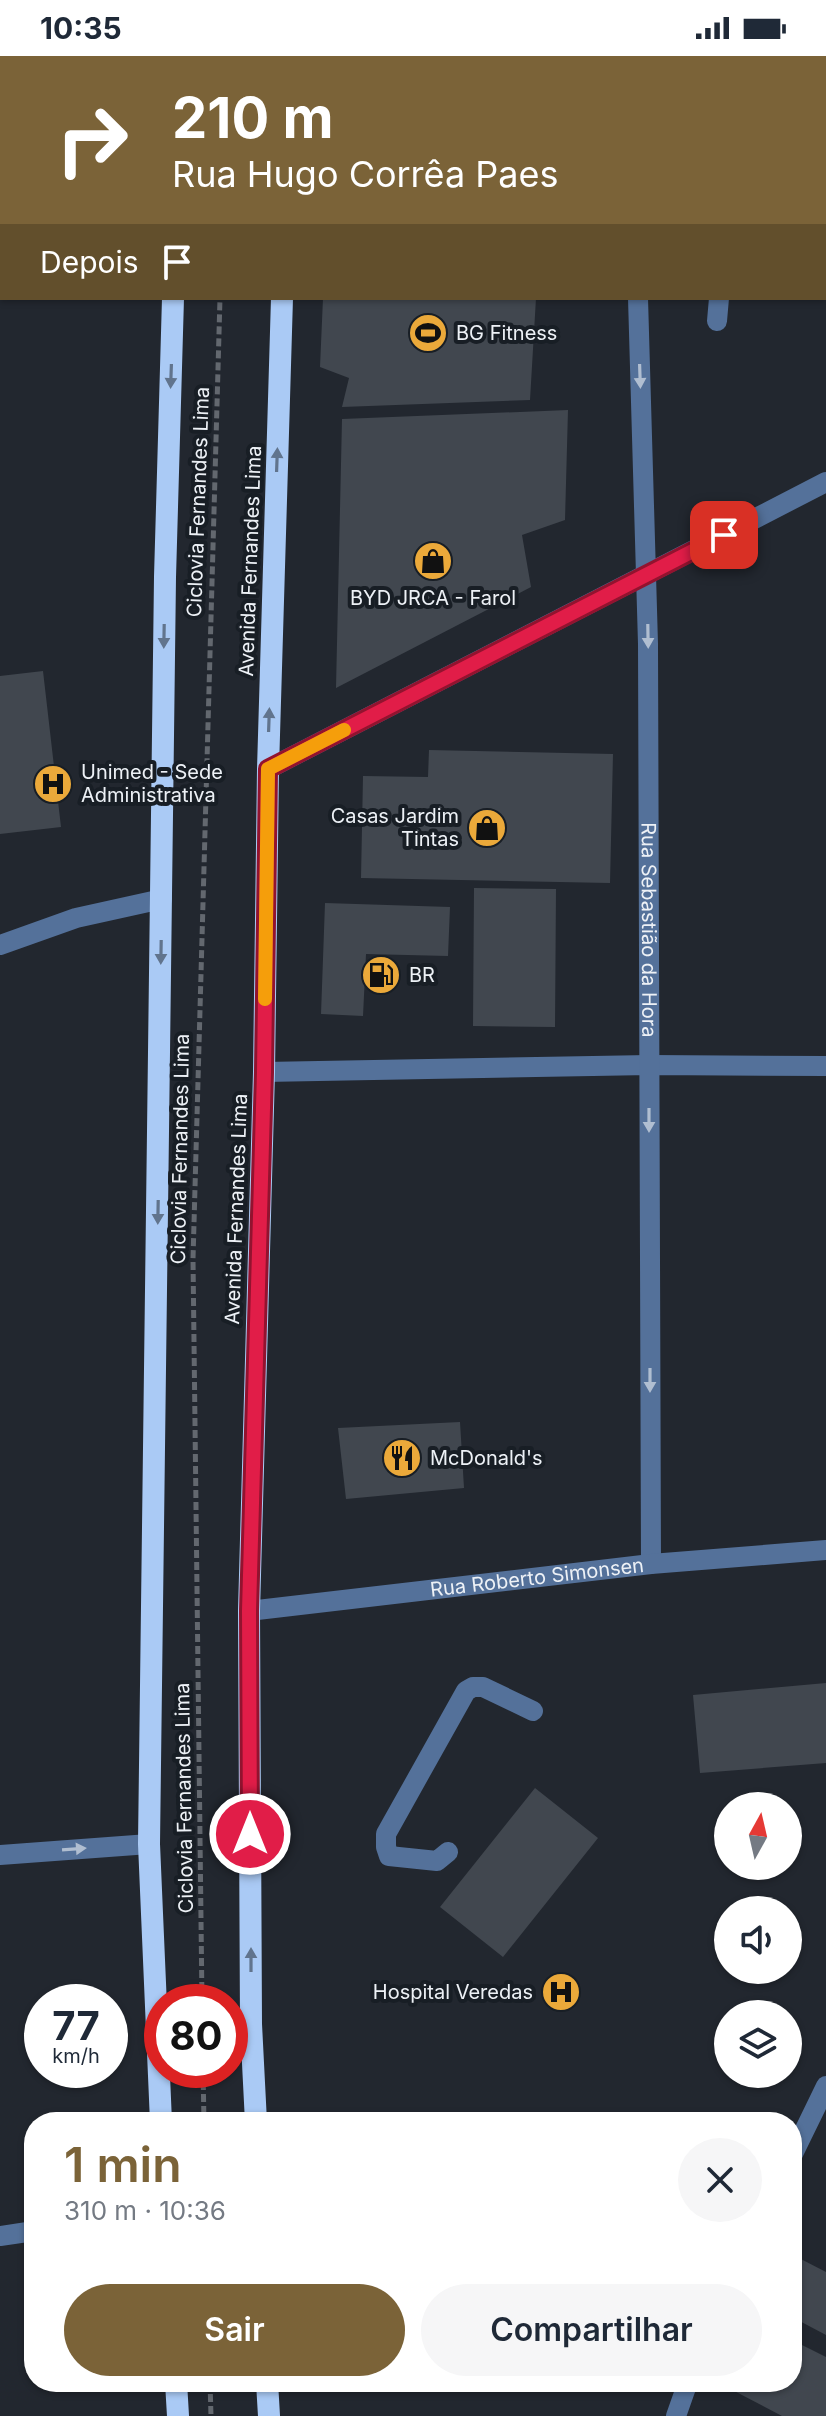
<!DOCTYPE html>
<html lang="pt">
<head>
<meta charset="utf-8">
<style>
  body { margin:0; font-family:Inter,sans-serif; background:#f6f6f7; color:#1f2937; height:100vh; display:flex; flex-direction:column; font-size:30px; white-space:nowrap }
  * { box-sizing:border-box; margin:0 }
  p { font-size:26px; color:#747a83 }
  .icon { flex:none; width:44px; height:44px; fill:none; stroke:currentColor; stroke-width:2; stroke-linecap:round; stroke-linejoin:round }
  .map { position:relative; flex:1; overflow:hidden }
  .sheet { position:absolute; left:24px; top:2056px; width:778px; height:280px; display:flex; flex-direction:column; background:#fff; border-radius:32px; box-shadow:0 2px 6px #0004 }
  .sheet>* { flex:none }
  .guide { position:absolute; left:0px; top:0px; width:826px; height:244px; box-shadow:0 2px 6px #0004; background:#7b6338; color:#fff; overflow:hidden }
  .needle { width:52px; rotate:8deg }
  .tools { position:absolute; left:714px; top:1736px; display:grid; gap:16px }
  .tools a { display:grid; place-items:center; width:88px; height:88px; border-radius:50%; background:#fff; box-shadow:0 2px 6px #0004; font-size:40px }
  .speed { position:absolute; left:24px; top:1928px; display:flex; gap:16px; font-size:40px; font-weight:700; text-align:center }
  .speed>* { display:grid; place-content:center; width:104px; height:104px; border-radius:50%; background:#fff; box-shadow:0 2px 6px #0004; line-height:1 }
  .speed small { font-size:20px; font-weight:400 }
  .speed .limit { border:12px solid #d22; background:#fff; color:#111 }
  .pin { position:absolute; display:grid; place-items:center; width:68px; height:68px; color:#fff; margin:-34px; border-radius:16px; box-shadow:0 4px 12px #0006 }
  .me { position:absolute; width:88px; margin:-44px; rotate:0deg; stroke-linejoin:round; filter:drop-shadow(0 0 6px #0008) }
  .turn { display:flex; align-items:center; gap:28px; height:168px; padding:0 40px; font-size:36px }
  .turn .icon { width:104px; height:104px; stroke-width:2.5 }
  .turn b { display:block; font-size:56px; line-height:68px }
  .then { display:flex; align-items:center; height:76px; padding:0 40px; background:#0003; gap:16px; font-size:30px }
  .round { display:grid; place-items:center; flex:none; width:84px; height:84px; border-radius:42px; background:#f6f6f7 }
  .head { display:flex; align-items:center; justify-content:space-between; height:136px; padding:0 40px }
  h1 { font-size:48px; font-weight:600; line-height:60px; color:#7b6338 }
  .cta { display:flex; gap:16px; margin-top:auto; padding:16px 40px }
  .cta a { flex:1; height:92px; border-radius:48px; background:#7b6338; color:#fff; font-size:32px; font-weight:600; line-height:92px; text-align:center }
  .cta a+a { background:#f6f6f7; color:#1f2937 }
  .status { display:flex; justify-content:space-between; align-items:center; height:56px; padding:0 40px; background:#fff; direction:ltr }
  .status svg { height:22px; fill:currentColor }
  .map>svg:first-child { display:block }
  .building { fill:#41474f }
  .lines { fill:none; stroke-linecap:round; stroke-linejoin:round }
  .path { stroke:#63686f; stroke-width:5; stroke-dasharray:8 4; stroke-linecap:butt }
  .service { stroke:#54719a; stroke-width:20 }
  .minor { stroke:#54719a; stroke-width:20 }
  .tertiary { stroke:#54719a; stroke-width:20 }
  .trunk { stroke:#aacaf5; stroke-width:22 }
  .oneway { fill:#61748d }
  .oneway2 { fill:#b0bed1 }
  .route-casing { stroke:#92132f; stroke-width:20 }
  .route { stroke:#e11d48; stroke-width:14 }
  .slow { stroke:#f59e0b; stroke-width:14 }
  .labels { text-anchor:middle; stroke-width:8; stroke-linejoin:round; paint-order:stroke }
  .poi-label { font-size:20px; fill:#edf1f6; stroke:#181e25; text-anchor:start }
  .street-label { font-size:20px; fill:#edf1f6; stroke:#181e25 }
</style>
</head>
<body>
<div class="status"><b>10:35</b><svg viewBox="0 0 49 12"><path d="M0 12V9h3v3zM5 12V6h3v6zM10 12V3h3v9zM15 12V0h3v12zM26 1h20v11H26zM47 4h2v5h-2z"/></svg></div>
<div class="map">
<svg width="826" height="2360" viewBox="0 0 826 2360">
  <rect width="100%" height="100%" fill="#22272f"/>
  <path class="building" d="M 323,242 L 536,242 L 530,344 L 342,351 L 349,322 L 320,311 Z
    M 568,354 L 565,464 L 522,479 L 531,531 L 336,632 L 342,363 Z
    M 43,615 L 61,771 L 0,778 L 0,620 Z
    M 429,694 L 613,698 L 610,827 L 361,822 L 363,720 L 428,721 Z
    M 474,832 L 556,833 L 555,971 L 473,970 Z
    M 325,847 L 450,851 L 448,900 L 366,898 L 363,960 L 321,958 Z
    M 460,1366 L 464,1432 L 346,1443 L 338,1372 Z
    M 826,1627 L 826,1707 L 700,1717 L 693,1639 Z
    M 535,1732 L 598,1782 L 503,1901 L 440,1851 Z
    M 795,2200 L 826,2216 L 826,2279 L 792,2261 L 792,2206 Z
    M 792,2284 L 826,2301 L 826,2360 L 782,2360 L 717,2326 L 792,2326 Z"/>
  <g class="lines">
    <path class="path" d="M 228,2 L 228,0
      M 202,1946 L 193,1203 L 220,242
      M 203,2014 L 204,2066
      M 210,2326 L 211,2360"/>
    <path class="service" d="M 717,265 L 719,242
      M 448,1796 L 437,1805 L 389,1800 L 386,1791 L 386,1778 L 466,1635 L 473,1631 L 483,1631 L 533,1655
      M 792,2100 L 826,2030
      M 676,2360 L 688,2326"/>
    <path class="minor" d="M 268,713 L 826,426
      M 0,889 L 76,862 L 162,843
      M 264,1016 L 649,1009 L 826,1010
      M 0,1799 L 149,1788
      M 0,2180 L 34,2175"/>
    <g class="tertiary">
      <path d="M 629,0 L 629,2"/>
      <path id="s1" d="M 638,242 L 648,588 L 651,1508"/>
      <path id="s2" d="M 249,1555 L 651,1508 L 826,1494"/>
    </g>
    <path class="trunk" d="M 180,2 L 180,0
      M 289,2 L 289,0
      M 161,2066 L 149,1788 L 165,521 L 173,242
      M 256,2066 L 251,1968 L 249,1555 L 264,1016 L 268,713 L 282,242
      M 176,2326 L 178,2360
      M 267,2326 L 269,2360"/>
  </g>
  <defs><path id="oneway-solid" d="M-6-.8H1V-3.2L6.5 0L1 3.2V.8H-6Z" transform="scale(2)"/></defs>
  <g class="oneway">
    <use href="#oneway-solid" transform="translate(171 320) rotate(92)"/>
    <use href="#oneway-solid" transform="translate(277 404) rotate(-88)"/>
    <use href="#oneway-solid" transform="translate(164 580) rotate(91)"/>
    <use href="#oneway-solid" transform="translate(269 664) rotate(-88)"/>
    <use href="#oneway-solid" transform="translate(161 896) rotate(91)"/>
    <use href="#oneway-solid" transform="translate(158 1156) rotate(91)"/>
    <use href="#oneway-solid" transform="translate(251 1904) rotate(-90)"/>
  </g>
  <g class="oneway2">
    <use href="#oneway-solid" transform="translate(640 320) rotate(88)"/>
    <use href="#oneway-solid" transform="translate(648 580) rotate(89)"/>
    <use href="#oneway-solid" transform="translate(649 1064) rotate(90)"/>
    <use href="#oneway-solid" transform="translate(650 1324) rotate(90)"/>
    <use href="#oneway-solid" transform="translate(74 1793) rotate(-4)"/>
  </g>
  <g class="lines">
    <defs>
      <path id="route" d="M 250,1778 L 249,1555 L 264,1016 L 268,713 L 724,479"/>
    </defs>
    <use href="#route" class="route-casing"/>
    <use href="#route" class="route"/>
    <path class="slow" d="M 265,943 L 268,713 L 344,674"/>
  </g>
  <defs>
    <symbol id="stadium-disc" viewBox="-11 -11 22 22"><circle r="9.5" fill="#eba93a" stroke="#181e25"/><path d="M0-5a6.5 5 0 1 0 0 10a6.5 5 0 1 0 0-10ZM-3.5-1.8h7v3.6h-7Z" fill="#111"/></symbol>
    <symbol id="shop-disc" viewBox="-11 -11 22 22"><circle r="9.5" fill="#eba93a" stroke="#181e25"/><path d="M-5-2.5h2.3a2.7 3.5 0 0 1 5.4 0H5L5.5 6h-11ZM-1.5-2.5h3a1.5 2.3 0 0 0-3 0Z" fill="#111"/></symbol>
    <symbol id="hospital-disc" viewBox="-11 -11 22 22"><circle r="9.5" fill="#eba93a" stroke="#181e25"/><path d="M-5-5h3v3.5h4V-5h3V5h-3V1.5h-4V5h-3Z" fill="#111"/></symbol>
    <symbol id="fuel-disc" viewBox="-11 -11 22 22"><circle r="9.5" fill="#eba93a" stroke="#181e25"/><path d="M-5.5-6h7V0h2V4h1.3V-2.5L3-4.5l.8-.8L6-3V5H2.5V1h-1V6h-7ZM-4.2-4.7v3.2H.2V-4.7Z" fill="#111"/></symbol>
    <symbol id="restaurant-disc" viewBox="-11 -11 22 22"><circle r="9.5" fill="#eba93a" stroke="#181e25"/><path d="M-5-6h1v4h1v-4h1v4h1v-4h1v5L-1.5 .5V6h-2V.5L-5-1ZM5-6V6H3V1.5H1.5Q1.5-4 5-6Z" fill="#111"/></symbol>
  </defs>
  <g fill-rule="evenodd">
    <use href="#stadium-disc" x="406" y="255" width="44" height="44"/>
    <use href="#shop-disc" x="411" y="483" width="44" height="44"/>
    <use href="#hospital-disc" x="31" y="706" width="44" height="44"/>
    <use href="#shop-disc" x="465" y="750" width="44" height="44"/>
    <use href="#fuel-disc" x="359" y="897" width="44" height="44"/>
    <use href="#restaurant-disc" x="380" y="1380" width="44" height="44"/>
    <use href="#hospital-disc" x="539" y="1914" width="44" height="44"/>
  </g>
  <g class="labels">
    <g class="poi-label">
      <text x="456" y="284">BG Fitness</text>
      <text x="433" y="549" text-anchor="middle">BYD JRCA - Farol</text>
      <text x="81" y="723">Unimed - Sede<tspan x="81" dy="23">Administrativa</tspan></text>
      <text x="459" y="767" text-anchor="end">Casas Jardim<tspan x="459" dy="23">Tintas</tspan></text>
      <text x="409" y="926">BR</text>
      <text x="430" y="1409">McDonald's</text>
      <text x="533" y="1943" text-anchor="end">Hospital Veredas</text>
    </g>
    <g class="street-label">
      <text transform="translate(198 446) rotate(-88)" y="7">Ciclovia Fernandes Lima</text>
      <text transform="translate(250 505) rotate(-88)" y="7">Avenida Fernandes Lima</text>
      <text dy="7" stroke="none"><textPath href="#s1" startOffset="632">Rua Sebastião da Hora</textPath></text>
      <text transform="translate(180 1093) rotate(-89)" y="7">Ciclovia Fernandes Lima</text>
      <text transform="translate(236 1153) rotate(-88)" y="7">Avenida Fernandes Lima</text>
      <text dy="7" stroke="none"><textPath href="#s2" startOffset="290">Rua Roberto Simonsen</textPath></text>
      <text transform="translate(184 1742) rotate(-91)" y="7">Ciclovia Fernandes Lima</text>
    </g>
  </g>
</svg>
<div class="tools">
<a><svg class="needle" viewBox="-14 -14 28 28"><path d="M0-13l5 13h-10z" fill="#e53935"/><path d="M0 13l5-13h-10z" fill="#747a83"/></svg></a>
<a><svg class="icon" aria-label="sound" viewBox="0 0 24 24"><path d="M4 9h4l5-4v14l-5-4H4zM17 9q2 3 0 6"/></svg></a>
<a><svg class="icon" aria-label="layers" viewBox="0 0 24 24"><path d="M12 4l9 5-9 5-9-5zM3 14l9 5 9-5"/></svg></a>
</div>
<div class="speed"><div>77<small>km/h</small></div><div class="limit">80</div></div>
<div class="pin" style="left:724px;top:479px;background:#d93025"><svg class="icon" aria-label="arrive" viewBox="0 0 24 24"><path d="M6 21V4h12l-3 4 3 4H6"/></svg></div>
<svg class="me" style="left:250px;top:1778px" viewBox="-20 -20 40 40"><circle r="17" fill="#e11d48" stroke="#fff" stroke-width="3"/><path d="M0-11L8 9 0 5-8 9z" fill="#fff"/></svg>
<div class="guide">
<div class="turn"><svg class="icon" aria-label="right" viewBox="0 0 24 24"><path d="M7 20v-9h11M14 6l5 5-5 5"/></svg><div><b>210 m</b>Rua Hugo Corrêa Paes</div></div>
<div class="then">Depois<svg class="icon" aria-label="arrive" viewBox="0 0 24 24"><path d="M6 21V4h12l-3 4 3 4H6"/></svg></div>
</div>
<section class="sheet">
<div class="head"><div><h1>1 min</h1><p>310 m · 10:36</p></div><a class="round"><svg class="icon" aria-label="close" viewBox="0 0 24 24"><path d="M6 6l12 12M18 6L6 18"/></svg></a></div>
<div class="cta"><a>Sair</a><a>Compartilhar</a></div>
</section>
</div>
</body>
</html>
